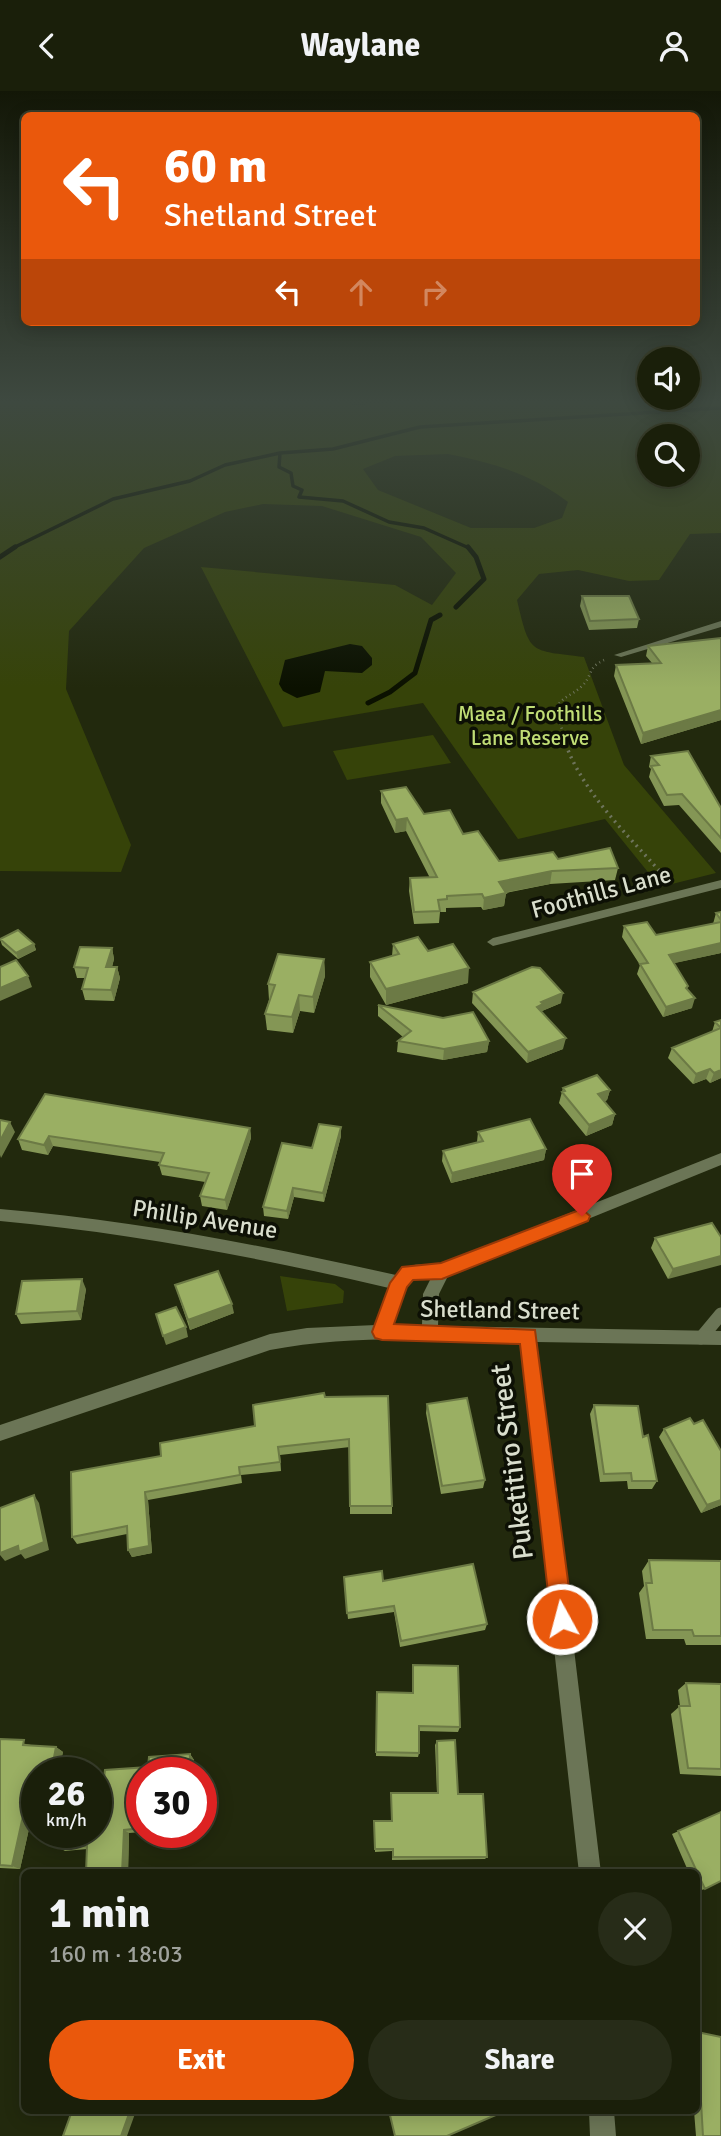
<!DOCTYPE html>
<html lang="en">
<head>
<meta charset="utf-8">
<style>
  body { margin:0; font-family:Signika,sans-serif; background:#272c18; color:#f1f3f6; height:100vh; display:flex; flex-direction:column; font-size:26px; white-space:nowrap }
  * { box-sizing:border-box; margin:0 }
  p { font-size:23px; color:#9fa29c }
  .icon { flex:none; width:38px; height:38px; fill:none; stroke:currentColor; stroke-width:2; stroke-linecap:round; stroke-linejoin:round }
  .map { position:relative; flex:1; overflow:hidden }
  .panel { position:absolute; left:21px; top:1778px; width:679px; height:245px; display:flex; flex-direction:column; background:#1a1f0a; border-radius:10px; box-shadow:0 4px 18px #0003,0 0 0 2px #383d2b }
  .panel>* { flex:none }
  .guide { position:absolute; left:21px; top:21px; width:679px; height:214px; border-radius:10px; box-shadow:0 4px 18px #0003,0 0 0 2px #383d2b; background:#ea580c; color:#fff; overflow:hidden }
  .fabs { position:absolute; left:637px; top:256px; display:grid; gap:14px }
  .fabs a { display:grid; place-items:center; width:63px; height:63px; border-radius:50%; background:#1a1f0a; box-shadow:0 4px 18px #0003,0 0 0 2px #383d2b; font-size:35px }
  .speed { position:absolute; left:21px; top:1666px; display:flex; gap:14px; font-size:35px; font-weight:700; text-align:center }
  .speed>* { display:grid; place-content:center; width:91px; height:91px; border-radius:50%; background:#1a1f0a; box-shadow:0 4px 18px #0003,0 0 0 2px #383d2b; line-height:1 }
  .speed small { font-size:18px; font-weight:400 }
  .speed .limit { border:10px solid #d22; background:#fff; color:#111 }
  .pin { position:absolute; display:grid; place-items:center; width:60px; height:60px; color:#fff; margin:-72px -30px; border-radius:50% 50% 50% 0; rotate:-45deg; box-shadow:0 0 7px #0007 }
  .pin .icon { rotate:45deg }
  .me { position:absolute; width:77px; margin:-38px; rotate:353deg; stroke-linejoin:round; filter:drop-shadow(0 0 5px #0008) }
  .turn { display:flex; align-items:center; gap:24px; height:147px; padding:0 28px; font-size:32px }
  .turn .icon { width:91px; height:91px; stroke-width:2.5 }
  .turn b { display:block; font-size:49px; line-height:60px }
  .lanes { display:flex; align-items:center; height:66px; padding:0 28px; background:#0003; justify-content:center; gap:35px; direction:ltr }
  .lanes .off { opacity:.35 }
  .round { display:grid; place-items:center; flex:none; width:74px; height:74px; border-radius:37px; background:#272c18 }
  .headline { display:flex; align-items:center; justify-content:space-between; height:119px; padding:0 28px }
  h1 { font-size:42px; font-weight:700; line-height:52px }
  .primary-button { display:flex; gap:14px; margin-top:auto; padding:14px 28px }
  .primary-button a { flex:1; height:80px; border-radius:42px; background:#ea580c; color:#fff; font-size:28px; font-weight:700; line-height:80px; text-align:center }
  .primary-button a+a { background:#272c18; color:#f1f3f6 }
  header { display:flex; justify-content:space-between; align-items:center; height:91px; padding:0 28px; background:#1a1f0a; font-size:32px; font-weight:700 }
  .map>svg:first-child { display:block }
  .green { fill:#364309; fill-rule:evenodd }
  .water { fill:#0b1100 }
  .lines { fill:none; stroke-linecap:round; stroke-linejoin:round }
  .stream-far1 { stroke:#0b1100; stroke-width:3.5 }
  .stream { stroke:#0b1100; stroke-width:5 }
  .path-far1 { stroke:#6e745c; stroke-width:2.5; stroke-dasharray:1 3.5; stroke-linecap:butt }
  .path { stroke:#6e745c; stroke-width:3.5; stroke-dasharray:2 4.5; stroke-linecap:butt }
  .service { stroke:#6b7556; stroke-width:13 }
  .minor { fill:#6b7556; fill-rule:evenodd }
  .wall { fill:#849655 }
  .shaded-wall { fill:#6c7a45 }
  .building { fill:#9aaf63; stroke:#6c7a45; stroke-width:2 }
  .route { fill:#ea580c; stroke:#983908; stroke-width:2 }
  .labels { text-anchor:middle; stroke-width:7; stroke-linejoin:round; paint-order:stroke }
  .far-park-label { font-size:21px; fill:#c0dd75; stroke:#0d1005 }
  .street-label { font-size:24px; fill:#d9decd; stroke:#0d1005 }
  .near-street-label { font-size:28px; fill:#d9decd; stroke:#0d1005 }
</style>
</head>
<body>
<header><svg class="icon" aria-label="back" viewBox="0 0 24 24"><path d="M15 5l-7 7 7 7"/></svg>Waylane<svg class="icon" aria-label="person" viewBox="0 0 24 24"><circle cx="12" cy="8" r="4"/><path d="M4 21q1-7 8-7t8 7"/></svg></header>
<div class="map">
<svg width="721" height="2045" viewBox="0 0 721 2045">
  <rect width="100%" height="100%" fill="#22290d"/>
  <path class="green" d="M 0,311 L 347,311 L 354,314 L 393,311 L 721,311 L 721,442 L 690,443 L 659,489 L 629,490 L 578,479 L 539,483 L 517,509 C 530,564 529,559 584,566 L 624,674 L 716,782 L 660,796 L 605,728 L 518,748 L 423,612 L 283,636 L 201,476 L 395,494 L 432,514 L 456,482 L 421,446 L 322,415 L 263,413 L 225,421 L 144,457 L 69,540 L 66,598 L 131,754 L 121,781 L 0,780 ZM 649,345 L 688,345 L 688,383 L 649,383 ZM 448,363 C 491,371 534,384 568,411 L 562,427 L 534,437 L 471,437 L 378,399 L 363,378 L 395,365 Z
    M 433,644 L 451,672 L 347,689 L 333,660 Z
    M 280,1185 L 335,1193 L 344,1200 L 343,1212 L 287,1220 Z"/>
  <path class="water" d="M 350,553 L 362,555 L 372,567 L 372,574 L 362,582 L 325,580 L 320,601 L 297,607 L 283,600 L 279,593 L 285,569 Z"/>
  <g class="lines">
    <path class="stream-far1" d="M 280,362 L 279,376 L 291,382 L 293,395 L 302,399 L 299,406 L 343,410 L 389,431 L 424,437 L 469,457
      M 13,457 L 113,408 L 190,390 L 225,374 L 280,362 L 333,358 L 420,336 L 721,317"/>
    <path class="stream" d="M 0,466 L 15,456
      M 456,516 L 484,488 L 476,466 L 468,456
      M 368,612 L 390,601 L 415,582 L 431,529 L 440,524"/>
    <path class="path-far1" d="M 563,642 L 556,617 C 563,605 573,604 582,595 C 593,584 587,577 604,569"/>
    <path class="path" d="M 562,641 C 577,699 631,746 669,791"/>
    <path class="service" d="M 701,1247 L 721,1223"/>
    <path class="minor" d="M 721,530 L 721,536 L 621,566 L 614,564 Z
      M 721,789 L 721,797 L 493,855 L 487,851 L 493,847 Z
      M 721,1062 L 721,1074 L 448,1185 L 439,1203 L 438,1235 L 721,1240 L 721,1254 L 537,1251 L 601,1782 L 579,1782 L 520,1251 C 437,1249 352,1243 270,1259 L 0,1350 L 0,1334 L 270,1243 L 307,1237 L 376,1234 L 389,1197 C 261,1167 132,1142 0,1130 L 0,1118 C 134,1129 265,1155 396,1184 C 407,1170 424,1174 441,1173 ZM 431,1187 L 423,1203 L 422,1234 L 393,1234 L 406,1195 L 412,1188 Z
      M 589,2020 L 614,2020 L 616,2045 L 590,2045 Z"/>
  </g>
  <path class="wall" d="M 582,505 L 639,528 L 637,537 L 589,539 L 580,515 Z
    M 721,547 L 721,629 L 641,653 L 614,585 L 616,574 L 652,572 L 646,565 L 648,555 Z
    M 651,665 L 721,717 L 721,762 L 679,714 L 664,715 L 649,686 L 651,678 L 649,676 Z
    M 381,700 L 463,743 L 499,770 L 558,768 L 618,777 L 615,789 L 550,793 L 506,802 L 504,815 L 483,819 L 481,816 L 446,817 L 446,821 L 440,821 L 439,832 L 414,833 L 409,800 L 410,787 L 430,787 L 406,740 L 395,742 L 381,712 Z
    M 721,821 L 721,862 L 674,872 L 688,895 L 687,898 L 692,917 L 663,926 L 637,883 L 640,874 L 622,846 L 624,835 L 656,844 L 713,833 L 716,822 Z
    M 0,848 L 34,853 L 36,859 L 18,868 L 2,854 Z
    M 393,853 L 468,892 L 386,914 L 370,886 L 370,871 L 392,865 Z
    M 112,857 L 114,868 L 112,876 L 117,876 L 120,887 L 114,910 L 85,909 L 82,898 L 85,887 L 77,887 L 74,876 Z
    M 324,868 L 325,885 L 314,922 L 300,920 L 293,942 L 267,939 L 265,923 L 269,909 L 268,893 Z
    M 473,901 L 561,912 L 542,920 L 542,921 L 563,958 L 527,972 L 472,912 Z
    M 378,914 L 489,950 L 487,961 L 443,969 L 397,961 L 398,950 L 403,946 L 378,925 Z
    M 721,929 L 721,987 L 710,992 L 706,988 L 693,993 L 668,967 L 672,957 L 712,941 L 715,931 Z
    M 563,997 L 610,999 L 607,1009 L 604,1011 L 615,1023 L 612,1034 L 586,1045 L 559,1012 Z
    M 45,1003 L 250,1037 L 251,1047 L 227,1119 L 202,1115 L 200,1105 L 205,1091 L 162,1084 L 159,1074 L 160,1071 L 53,1055 L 48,1064 L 22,1059 L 18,1048 Z
    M 341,1036 L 341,1045 L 324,1111 L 294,1106 L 288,1128 L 264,1125 L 263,1116 L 312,1057 Z
    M 478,1041 L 546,1058 L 544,1069 L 451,1092 L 442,1070 L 443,1060 L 477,1051 Z
    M 712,1132 L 668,1188 L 651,1157 L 655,1147 Z
    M 175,1194 L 234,1222 L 190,1239 Z
    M 86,1198 L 81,1229 L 21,1233 L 16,1223 Z
    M 325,1306 L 392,1415 L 392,1423 L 350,1423 L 350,1356 L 280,1364 L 281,1380 L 241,1384 L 242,1392 L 148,1409 L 152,1462 L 132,1466 L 128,1459 L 127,1443 L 77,1453 L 72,1446 L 161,1365 L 255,1335 Z
    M 427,1313 L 485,1389 L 483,1397 L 441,1403 L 426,1322 Z
    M 594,1314 L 643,1346 L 657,1390 L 652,1398 L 628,1398 L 627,1390 L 600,1391 L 590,1323 Z
    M 694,1333 L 721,1360 L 721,1414 L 701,1422 L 659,1346 L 664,1338 Z
    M 649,1469 L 721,1470 L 721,1554 L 686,1554 L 684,1548 L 646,1548 L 639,1502 L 644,1495 L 642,1480 Z
    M 383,1490 L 487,1533 L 485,1539 L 400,1556 L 394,1521 L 348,1528 L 344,1493 Z
    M 413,1574 L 460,1636 L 458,1641 L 419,1640 L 419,1662 L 418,1666 L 376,1665 L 377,1601 L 412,1602 Z
    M 686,1592 L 721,1593 L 721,1685 L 680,1683 L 671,1623 L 680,1615 L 678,1599 Z
    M 0,1648 L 31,1654 L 56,1656 L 63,1661 L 58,1682 L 37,1682 L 37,1720 L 33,1720 L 20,1778 L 0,1777 Z
    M 437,1650 L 458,1703 L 487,1766 L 485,1768 L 392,1769 L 392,1760 L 375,1761 L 374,1730 L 391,1730 L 391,1702 L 437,1702 L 435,1654 Z
    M 190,1663 L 194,1669 L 193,1682 L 142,1682 L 142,1741 L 129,1742 L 128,1782 L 86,1782 L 87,1758 L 65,1760 L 58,1756 L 104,1688 Z
    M 721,1721 L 705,1798 L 698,1800 L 696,1798 L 696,1782 L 689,1782 L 672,1743 Z
    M 697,1941 L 721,2045 L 696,2045 L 694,2020 L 696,2020 Z"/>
  <path class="shaded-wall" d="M 721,619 L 721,629 L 641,653 L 643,642 Z
    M 407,727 L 406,740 L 395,742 L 396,729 Z
    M 552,780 L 550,793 L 497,803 L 499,791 Z
    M 506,802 L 504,815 L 483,819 L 484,807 Z
    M 721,852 L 721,862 L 666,874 L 669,864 Z
    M 34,853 L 36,859 L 18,868 L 16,862 Z
    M 112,857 L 114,868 L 109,887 L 106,876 Z
    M 324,868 L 325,885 L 314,922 L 313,906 Z
    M 117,876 L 120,887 L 114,910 L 111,899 Z
    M 469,877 L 468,892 L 386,914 L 386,898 Z
    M 28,885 L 32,896 L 0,910 L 0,897 Z
    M 563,902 L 561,912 L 542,920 L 541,924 L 537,916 L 541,911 Z
    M 299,904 L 300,920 L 293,942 L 292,926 Z
    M 695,907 L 692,917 L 663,926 L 666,916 Z
    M 566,947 L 563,958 L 527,972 L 528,961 Z
    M 489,950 L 487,961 L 443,969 L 444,958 Z
    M 710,978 L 706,988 L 693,993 L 696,983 Z
    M 721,979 L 721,987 L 710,992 L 714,982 Z
    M 610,999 L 607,1009 L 595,1014 L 598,1003 Z
    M 615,1023 L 612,1034 L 586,1045 L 589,1034 Z
    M 10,1031 L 15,1041 L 1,1067 L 0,1064 L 0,1050 Z
    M 341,1036 L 341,1045 L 324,1111 L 323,1102 Z
    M 250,1037 L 251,1047 L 227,1119 L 225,1109 Z
    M 49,1045 L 53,1055 L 48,1064 L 44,1054 Z
    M 546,1058 L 544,1069 L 451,1092 L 452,1082 Z
    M 293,1097 L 294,1106 L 288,1128 L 287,1120 Z
    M 721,1165 L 721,1174 L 668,1188 L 673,1178 Z
    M 82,1188 L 86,1198 L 81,1229 L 77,1220 Z
    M 232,1213 L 234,1222 L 190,1239 L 188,1229 Z
    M 186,1236 L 188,1246 L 166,1254 L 163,1245 Z
    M 145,1401 L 148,1409 L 152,1462 L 132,1466 L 128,1459 Z
    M 34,1404 L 39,1412 L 49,1459 L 25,1468 L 21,1463 L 5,1470 L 0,1464 L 0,1462 Z
    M 721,1409 L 721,1414 L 701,1422 L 707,1414 Z
    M 56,1656 L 63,1661 L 58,1682 L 51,1682 Z
    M 190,1663 L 194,1669 L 193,1682 L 189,1682 Z
    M 204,1685 L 207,1690 L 206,1737 L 203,1733 Z
    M 25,1716 L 33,1720 L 20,1778 L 12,1775 Z
    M 124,1739 L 129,1742 L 128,1782 L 122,1782 Z
    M 130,2020 L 136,2020 L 127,2045 L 121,2045 Z"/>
  <path class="building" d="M 582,505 L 629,505 L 639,528 L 590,530 Z
    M 721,547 L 721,619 L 643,642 L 616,574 L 661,572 L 648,555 Z
    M 688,660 L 721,717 L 721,747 L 682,703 L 667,704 L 651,675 L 659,674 L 651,665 Z
    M 406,696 L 424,723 L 450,719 L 463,743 L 478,740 L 499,770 L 553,761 L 558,768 L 610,757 L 618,777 L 552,780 L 499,791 L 506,802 L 484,807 L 482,803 L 447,805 L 447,808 L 438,809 L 440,820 L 414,821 L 410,787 L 437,786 L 407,727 L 396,729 L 381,700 Z
    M 721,821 L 721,829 L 716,822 Z
    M 647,831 L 656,844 L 721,831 L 721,852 L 669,864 L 688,895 L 686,897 L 695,907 L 666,916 L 640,873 L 648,872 L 624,835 Z
    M 18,839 L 34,853 L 16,862 L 0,848 Z
    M 418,846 L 428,860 L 453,853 L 469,877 L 386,898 L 370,871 L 399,863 L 393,853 Z
    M 80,856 L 112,857 L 106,876 L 117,876 L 111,899 L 82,898 L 88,877 L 74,876 Z
    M 278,863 L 324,868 L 313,906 L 299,904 L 292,926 L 265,923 L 275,894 L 268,893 Z
    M 16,869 L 28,885 L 0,897 L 0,876 Z
    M 532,876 L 540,877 L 563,902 L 541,911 L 543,913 L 537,916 L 566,947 L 528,961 L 473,901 Z
    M 378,914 L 443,927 L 473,921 L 489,950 L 444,958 L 398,950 L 411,940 Z
    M 721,929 L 721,979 L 714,982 L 710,978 L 696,983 L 672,957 L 721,937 L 715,931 Z
    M 597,984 L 610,999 L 598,1003 L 615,1023 L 589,1034 L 562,1001 L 565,1000 L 563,997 Z
    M 45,1003 L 250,1037 L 225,1109 L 200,1105 L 209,1082 L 159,1074 L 164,1062 L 49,1045 L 44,1054 L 18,1048 Z
    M 530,1028 L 546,1058 L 452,1082 L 443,1060 L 483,1050 L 478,1041 Z
    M 0,1029 L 10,1031 L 0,1050 Z
    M 319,1033 L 341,1036 L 323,1102 L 293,1097 L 287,1120 L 263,1116 L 282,1052 L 312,1057 Z
    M 712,1132 L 721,1146 L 721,1165 L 673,1178 L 655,1147 Z
    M 218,1180 L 232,1213 L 188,1229 L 175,1194 Z
    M 82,1188 L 77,1220 L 16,1223 L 22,1190 Z
    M 176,1216 L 186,1236 L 163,1245 L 156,1223 Z
    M 324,1302 L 325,1306 L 388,1305 L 392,1415 L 350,1415 L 349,1348 L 278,1356 L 280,1371 L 239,1376 L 240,1384 L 145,1401 L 149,1455 L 128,1459 L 127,1435 L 72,1446 L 71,1381 L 161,1365 L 160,1352 L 255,1335 L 253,1314 Z
    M 467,1307 L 485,1389 L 442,1395 L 427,1313 Z
    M 594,1314 L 638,1315 L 643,1346 L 648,1344 L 657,1390 L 632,1390 L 631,1382 L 604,1383 Z
    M 690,1327 L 694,1333 L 703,1329 L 721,1360 L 721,1409 L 707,1414 L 664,1338 Z
    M 34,1404 L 44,1451 L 19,1461 L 18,1455 L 0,1462 L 0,1417 Z
    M 649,1469 L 721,1470 L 721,1545 L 694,1545 L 692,1539 L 653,1539 L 646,1492 L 652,1492 Z
    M 473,1473 L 487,1533 L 401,1550 L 394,1515 L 347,1522 L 344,1486 L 382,1480 L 383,1490 Z
    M 413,1574 L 458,1575 L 460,1636 L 419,1635 L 419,1662 L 376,1661 L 377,1601 L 413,1602 Z
    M 686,1592 L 721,1593 L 721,1678 L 688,1677 L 679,1615 L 690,1615 Z
    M 0,1648 L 24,1649 L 23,1654 L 56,1656 L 51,1682 L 37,1682 L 37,1716 L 25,1716 L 12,1775 L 0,1774 Z
    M 455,1649 L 458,1703 L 483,1703 L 487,1766 L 393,1766 L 393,1758 L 375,1758 L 374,1730 L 392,1730 L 391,1702 L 438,1702 L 437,1650 Z
    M 190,1663 L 189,1682 L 142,1682 L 142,1737 L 124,1739 L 122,1782 L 86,1782 L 87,1755 L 58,1756 L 60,1741 L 96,1741 L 96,1688 L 104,1688 L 105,1679 L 148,1676 L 149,1666 Z
    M 201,1685 L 204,1685 L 203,1733 L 201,1733 Z
    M 721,1721 L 721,1790 L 705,1798 L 678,1740 Z
    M 697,1941 L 721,1946 L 721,2045 L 703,2045 Z
    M 72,2020 L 130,2020 L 121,2045 L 63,2045 Z
    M 389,2020 L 505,2020 L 447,2045 L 395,2045 Z"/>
  <linearGradient id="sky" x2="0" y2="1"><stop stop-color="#131707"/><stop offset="0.52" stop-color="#3e4940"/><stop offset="1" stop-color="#3e4940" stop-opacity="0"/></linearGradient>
  <rect width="721" height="597" fill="url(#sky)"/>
  <path class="route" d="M 582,1118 L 590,1125 L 588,1130 L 442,1188 L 413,1189 L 407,1196 L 394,1233 L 535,1239 L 573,1528 L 570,1536 L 562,1539 L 554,1536 L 551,1528 L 520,1253 L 382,1249 L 375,1247 L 372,1241 L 390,1192 L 402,1176 L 441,1172 Z"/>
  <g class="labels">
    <g class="far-park-label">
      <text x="530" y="630">Maea / Foothills<tspan x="530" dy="24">Lane Reserve</tspan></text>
    </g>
    <g class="street-label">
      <text transform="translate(601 801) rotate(-15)" y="8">Foothills Lane</text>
      <text transform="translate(205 1128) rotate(9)" y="8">Phillip Avenue</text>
      <text transform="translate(500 1219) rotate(1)" y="8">Shetland Street</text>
    </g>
    <g class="near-street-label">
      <text transform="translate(511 1371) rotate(-97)" y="10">Puketitiro Street</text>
    </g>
  </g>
</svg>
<div class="fabs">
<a><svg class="icon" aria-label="sound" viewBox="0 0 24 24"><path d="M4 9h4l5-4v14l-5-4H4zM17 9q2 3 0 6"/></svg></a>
<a><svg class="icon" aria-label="search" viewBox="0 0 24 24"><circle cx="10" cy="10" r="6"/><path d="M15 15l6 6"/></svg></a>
</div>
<div class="speed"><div>26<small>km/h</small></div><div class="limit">30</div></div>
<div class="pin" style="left:582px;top:1125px;background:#d93025"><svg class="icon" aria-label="arrive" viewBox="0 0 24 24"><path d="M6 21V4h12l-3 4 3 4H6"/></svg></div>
<svg class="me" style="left:562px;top:1528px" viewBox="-20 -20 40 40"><circle r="17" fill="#ea580c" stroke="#fff" stroke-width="3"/><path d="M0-11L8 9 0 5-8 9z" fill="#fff"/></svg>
<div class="guide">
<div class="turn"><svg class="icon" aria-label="left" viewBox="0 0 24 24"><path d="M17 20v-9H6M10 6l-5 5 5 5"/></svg><div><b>60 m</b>Shetland Street</div></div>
<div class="lanes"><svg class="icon" aria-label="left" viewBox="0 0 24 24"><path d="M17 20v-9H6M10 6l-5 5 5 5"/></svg><svg class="icon off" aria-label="ahead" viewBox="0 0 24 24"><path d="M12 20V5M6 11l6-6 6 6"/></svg><svg class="icon off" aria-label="right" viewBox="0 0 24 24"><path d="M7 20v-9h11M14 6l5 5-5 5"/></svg></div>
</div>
<section class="panel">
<div class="headline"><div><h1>1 min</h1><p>160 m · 18:03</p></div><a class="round"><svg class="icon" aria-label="close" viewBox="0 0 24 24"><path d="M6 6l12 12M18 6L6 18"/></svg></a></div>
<div class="primary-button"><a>Exit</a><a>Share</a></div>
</section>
</div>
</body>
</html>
